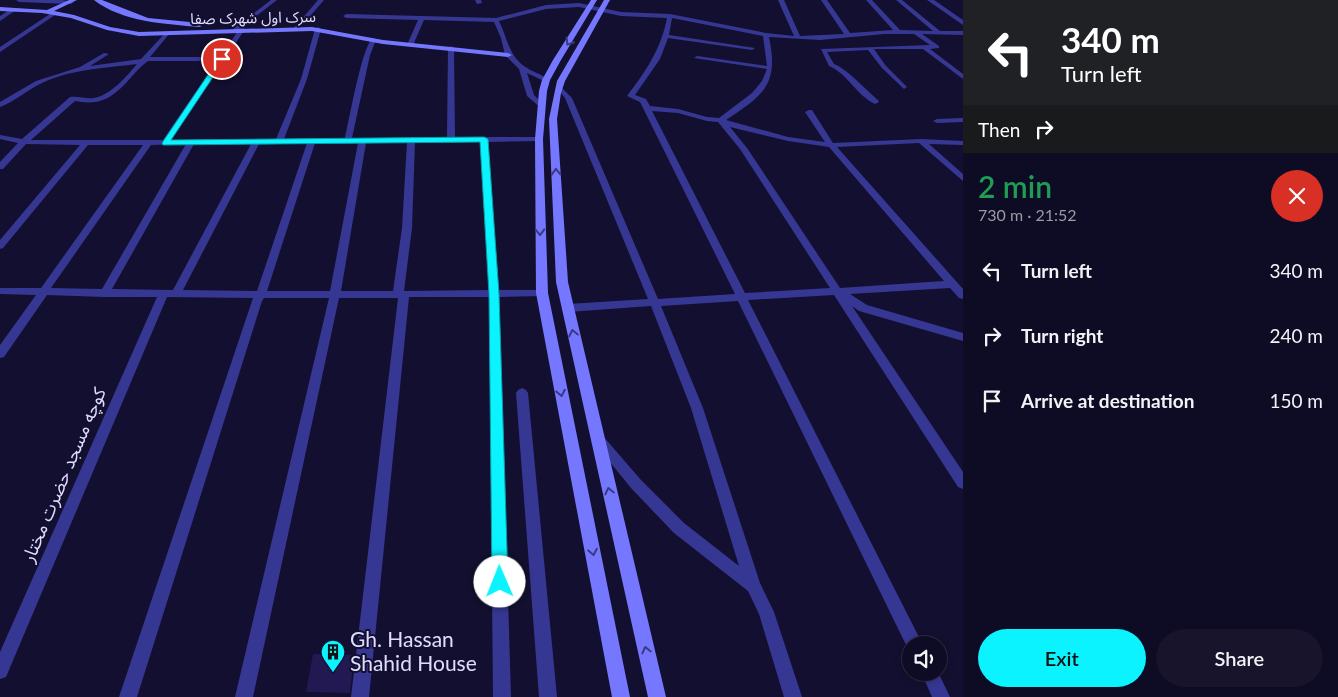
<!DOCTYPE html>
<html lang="en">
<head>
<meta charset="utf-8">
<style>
  body { margin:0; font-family:Lato,"Noto Sans Arabic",sans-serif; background:#17142c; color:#f1f3f6; height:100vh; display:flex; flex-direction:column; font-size:19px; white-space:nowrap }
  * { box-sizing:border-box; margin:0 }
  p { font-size:16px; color:#9b9ba6 }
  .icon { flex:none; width:28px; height:28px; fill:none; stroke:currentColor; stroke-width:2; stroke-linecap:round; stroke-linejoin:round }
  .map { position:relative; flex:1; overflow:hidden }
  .drawer { display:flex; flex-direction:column; background:#0e0b24; width:375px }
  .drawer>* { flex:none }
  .banner { background:#202124; color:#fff; overflow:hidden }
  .controls { position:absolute; left:902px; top:636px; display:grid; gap:10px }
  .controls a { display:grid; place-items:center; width:45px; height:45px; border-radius:50%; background:#0e0b24; box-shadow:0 2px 8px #0003,0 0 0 1px #2e2b41; font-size:25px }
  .pin { position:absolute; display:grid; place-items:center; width:42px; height:42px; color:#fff; margin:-21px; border:2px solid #fff; border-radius:50%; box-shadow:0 1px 5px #0007 }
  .me { position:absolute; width:55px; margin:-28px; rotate:359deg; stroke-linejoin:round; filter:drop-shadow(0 0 4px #0008) }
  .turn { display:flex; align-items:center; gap:18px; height:105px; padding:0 15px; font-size:22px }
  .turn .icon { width:65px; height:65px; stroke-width:2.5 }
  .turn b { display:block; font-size:35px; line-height:42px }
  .then { display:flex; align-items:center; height:48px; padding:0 15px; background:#0003; gap:10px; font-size:19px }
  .round { display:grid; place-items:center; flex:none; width:52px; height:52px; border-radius:26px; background:#17142c }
  .overview { display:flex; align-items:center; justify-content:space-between; height:85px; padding:0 15px }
  h1 { font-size:30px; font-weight:600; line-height:38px; color:#1e9e55 }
  .cta { display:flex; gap:10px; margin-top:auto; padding:10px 15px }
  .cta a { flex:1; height:58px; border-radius:30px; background:#0af3ff; color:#111; font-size:20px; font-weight:600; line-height:58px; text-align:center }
  .cta a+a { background:#17142c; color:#f1f3f6 }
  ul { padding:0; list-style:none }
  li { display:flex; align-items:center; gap:15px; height:65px; padding:0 15px }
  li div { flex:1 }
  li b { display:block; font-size:19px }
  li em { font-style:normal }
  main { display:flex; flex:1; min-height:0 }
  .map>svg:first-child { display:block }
  .building { fill:#221953 }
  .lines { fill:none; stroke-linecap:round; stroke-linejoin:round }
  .street { fill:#363793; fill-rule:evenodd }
  .secondary { fill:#7578ff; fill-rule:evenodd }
  .oneway { stroke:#3a3983 }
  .route { fill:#0af3ff; stroke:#069ea6 }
  .labels { text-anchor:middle; stroke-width:4; stroke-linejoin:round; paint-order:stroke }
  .far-street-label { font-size:15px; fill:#e0deff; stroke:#130f30 }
  .street-label { font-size:18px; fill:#e0deff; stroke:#130f30 }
  .near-poi-label { font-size:21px; fill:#e0deff; stroke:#130f30; text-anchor:start }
</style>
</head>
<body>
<main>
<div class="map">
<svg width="963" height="697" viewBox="0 0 963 697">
  <rect width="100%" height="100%" fill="#130f30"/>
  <path class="building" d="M 313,654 L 354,655 L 350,693 L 306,692 Z"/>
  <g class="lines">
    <path class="street" d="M 16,0 L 62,0 L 74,2 L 71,4 L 19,2 Z
      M 271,0 L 277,0 L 242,27 L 245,29 L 171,140 L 276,139 L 301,79 L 315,29 L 318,27 L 321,29 L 307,79 L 284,139 L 345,138 C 349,122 362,45 373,38 L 376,40 L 370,55 L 352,138 L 447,137 L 448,48 L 451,46 L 454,48 L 455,137 L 539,137 L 543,139 L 539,141 L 488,142 L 499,290 L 542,290 L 547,293 L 542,296 L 499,297 L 511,697 L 493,697 L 489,297 L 409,297 L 369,697 L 351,697 L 398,298 L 339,298 L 253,697 L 235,697 L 329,298 L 264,298 L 262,301 L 137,697 L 119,697 L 253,298 L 167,297 L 6,677 L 0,679 L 0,652 L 157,297 L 104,297 L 47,295 L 4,357 L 0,358 L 0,345 L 36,295 L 0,294 L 0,288 L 41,288 L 143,145 L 88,145 L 3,248 L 0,249 L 0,240 L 80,145 L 26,144 L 3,169 L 0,169 L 0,162 L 18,143 L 0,139 L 0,135 L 22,139 L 70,97 C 78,96 86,99 94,98 C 111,95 127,76 137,64 C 105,68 70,69 40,84 C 26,91 14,102 0,107 L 0,102 L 36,81 L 80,67 L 104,53 L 109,54 L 90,66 L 141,59 L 167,31 L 170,33 L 150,57 L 220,57 L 238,31 L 233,31 L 233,29 ZM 148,61 L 217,61 L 163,140 L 31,140 L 75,101 C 81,102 88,103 95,102 C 119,99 131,73 148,61 ZM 407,142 L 402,228 L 393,291 L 341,291 L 366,143 ZM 415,142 L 480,142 L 489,290 L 404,291 L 412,228 ZM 307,143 L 257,291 L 183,290 L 259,144 ZM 315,143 L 358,143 L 330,291 L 267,291 ZM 186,144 L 102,289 L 51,288 L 151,145 ZM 194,144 L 251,144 L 173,290 L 112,289 Z
      M 318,0 L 324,0 L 298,30 L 294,30 L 294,28 Z
      M 475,0 L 481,0 L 482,3 L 477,4 Z
      M 778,0 L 784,0 L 800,36 L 844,34 L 821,0 L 827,0 L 850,33 L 893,30 L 866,0 L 872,0 L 900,30 L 933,31 L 896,0 L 902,0 L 940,31 L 963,31 L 963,35 L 922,34 L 939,46 L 939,48 L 930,49 L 963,74 L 963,79 L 923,49 L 874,49 L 886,66 L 907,87 L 904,89 L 882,68 L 868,50 L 827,52 L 834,64 C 846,68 866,90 878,100 L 879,102 L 875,104 C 857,96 847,73 829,66 L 821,49 L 930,45 L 914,34 L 884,34 L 820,40 L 769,37 C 779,85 764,95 726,120 L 788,137 L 825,142 L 805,112 L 809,110 L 812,110 L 833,143 L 921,139 L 963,141 L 963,145 L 929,144 L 963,174 L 963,181 L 919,143 L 837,147 L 963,289 L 963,299 L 959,298 L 950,288 L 850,294 L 867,305 L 963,333 L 963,341 L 859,311 L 852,306 L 963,472 L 963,489 L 958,487 L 834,295 L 748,300 L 923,645 L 911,645 L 911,652 L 909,651 L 738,301 L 661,306 L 703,408 L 760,583 L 774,612 L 802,697 L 784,697 L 759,614 L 748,591 L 674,533 L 631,488 L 592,440 L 593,436 L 598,435 L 603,436 L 641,480 L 684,523 L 739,566 L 691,408 L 651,306 L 568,312 L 563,308 L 568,304 L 648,299 L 565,98 L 556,87 L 559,85 L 572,98 L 658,299 L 735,294 L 643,108 L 640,102 L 627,96 C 646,71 661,49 667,18 L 621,16 L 579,7 L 546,9 L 499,21 C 507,37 509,56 524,66 C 532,72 542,74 549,80 L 544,81 L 527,73 L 534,95 L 545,106 L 541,108 L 527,96 L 519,69 L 505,55 L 501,38 L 494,22 L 424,20 L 413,45 L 410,47 L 407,45 L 418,20 L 346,18 L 343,16 L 346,14 L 496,18 L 546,5 L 579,3 L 621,12 L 670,14 L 766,33 L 794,36 ZM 672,18 L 763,36 L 767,66 L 697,56 L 694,58 L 767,69 L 762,81 L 752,93 L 719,118 L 707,117 L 678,109 L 650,106 L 646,99 L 635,95 L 660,59 L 668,38 L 752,50 L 755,48 L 669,35 ZM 652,111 L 678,113 L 707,121 L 718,122 L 740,149 L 830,288 L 745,293 ZM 730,127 L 788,141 L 829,147 L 944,281 L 840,288 L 747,148 Z
      M 927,0 L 934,0 L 963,20 L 963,25 Z
      M 11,9 L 16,10 L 0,21 L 0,16 Z
      M 53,12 L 58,13 L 0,52 L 0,47 Z
      M 963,118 L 963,122 L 937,123 L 933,121 L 937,119 Z
      M 522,388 L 526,390 L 528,393 L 557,697 L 539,697 L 516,393 L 518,390 Z
      M 921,672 L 938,672 L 950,697 L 932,697 Z"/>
    <path class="secondary" d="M 69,0 L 77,0 L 54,11 L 74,15 L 110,27 L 139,32 L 312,27 L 383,40 L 508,53 L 512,55 L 508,57 L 383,44 L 312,31 L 139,36 L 107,30 L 71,18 L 42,13 L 0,11 L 0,7 L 47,10 Z
      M 94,0 L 102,0 L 148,18 L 200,23 L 203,25 L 200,27 C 166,24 122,22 94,0 Z
      M 591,0 L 597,0 L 561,60 L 550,80 L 547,91 L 543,139 L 548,293 L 630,697 L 612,697 L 536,293 L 535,139 L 539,91 L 542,80 L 553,60 Z
      M 604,0 L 610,0 L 565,81 L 561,93 L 557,119 L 568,282 L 666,697 L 648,697 L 556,282 L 549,119 L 557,81 Z"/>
  </g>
  <defs><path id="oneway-chevron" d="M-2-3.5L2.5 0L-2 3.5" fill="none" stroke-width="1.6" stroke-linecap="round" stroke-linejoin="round" transform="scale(1.25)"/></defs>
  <g class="oneway">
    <use href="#oneway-chevron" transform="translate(569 42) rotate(122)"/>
    <use href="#oneway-chevron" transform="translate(556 172) rotate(-92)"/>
    <use href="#oneway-chevron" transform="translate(540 232) rotate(89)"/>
    <use href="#oneway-chevron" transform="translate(573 333) rotate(-102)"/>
    <use href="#oneway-chevron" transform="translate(561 393) rotate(79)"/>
    <use href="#oneway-chevron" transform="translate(609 491) rotate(-103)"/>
    <use href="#oneway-chevron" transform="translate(593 552) rotate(79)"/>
    <use href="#oneway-chevron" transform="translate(646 650) rotate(-103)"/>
  </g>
  <path class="route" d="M 222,57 L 225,59 L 171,140 L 484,137 L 488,139 L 499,294 L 508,582 L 505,587 L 500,589 L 495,587 L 492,582 L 489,294 L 480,142 L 163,145 L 162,143 L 220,57 Z"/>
  <defs>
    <symbol id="building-pin" viewBox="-11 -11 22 30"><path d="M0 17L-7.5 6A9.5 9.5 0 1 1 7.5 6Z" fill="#0af3ff" stroke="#130f30"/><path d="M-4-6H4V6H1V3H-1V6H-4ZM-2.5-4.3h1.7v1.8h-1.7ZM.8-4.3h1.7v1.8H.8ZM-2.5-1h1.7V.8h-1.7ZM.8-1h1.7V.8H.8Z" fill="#111"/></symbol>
  </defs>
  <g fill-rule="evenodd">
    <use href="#building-pin" x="319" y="638" width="28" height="38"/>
  </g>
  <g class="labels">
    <g class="far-street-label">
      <text transform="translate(253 18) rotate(-1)" y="5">سرک اول شهرک صفا</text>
    </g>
    <g class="street-label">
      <text transform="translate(64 475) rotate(-67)" y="6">کوچه مسجد حضرت مختار</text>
    </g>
    <g class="near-poi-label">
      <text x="350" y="647">Gh. Hassan<tspan x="350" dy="24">Shahid House</tspan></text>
    </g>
  </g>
</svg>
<div class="controls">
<a><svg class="icon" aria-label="sound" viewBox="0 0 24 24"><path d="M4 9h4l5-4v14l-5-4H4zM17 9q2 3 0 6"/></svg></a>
</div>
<div class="pin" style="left:222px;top:59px;background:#d93025"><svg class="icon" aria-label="arrive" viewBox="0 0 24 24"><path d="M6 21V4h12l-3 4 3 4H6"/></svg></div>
<svg class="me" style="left:500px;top:582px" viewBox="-20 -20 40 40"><circle r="19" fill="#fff"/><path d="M0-13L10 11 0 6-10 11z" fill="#0af3ff"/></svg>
</div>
<section class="drawer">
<div class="banner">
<div class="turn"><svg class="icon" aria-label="left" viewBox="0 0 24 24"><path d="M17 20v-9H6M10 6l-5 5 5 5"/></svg><div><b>340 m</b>Turn left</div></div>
<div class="then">Then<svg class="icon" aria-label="right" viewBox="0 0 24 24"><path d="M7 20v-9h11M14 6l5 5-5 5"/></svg></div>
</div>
<div class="overview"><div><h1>2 min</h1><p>730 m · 21:52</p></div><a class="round" style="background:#d93025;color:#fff"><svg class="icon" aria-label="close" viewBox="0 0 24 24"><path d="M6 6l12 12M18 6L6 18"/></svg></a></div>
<ul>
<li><svg class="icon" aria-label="left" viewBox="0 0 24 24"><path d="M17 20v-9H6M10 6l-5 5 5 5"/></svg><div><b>Turn left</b></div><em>340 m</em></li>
<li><svg class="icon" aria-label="right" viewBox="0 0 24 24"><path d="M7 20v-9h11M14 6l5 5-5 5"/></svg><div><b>Turn right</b></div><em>240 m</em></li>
<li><svg class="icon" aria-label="arrive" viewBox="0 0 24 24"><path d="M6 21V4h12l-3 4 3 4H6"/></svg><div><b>Arrive at destination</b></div><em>150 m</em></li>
</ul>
<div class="cta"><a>Exit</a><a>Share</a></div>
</section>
</main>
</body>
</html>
